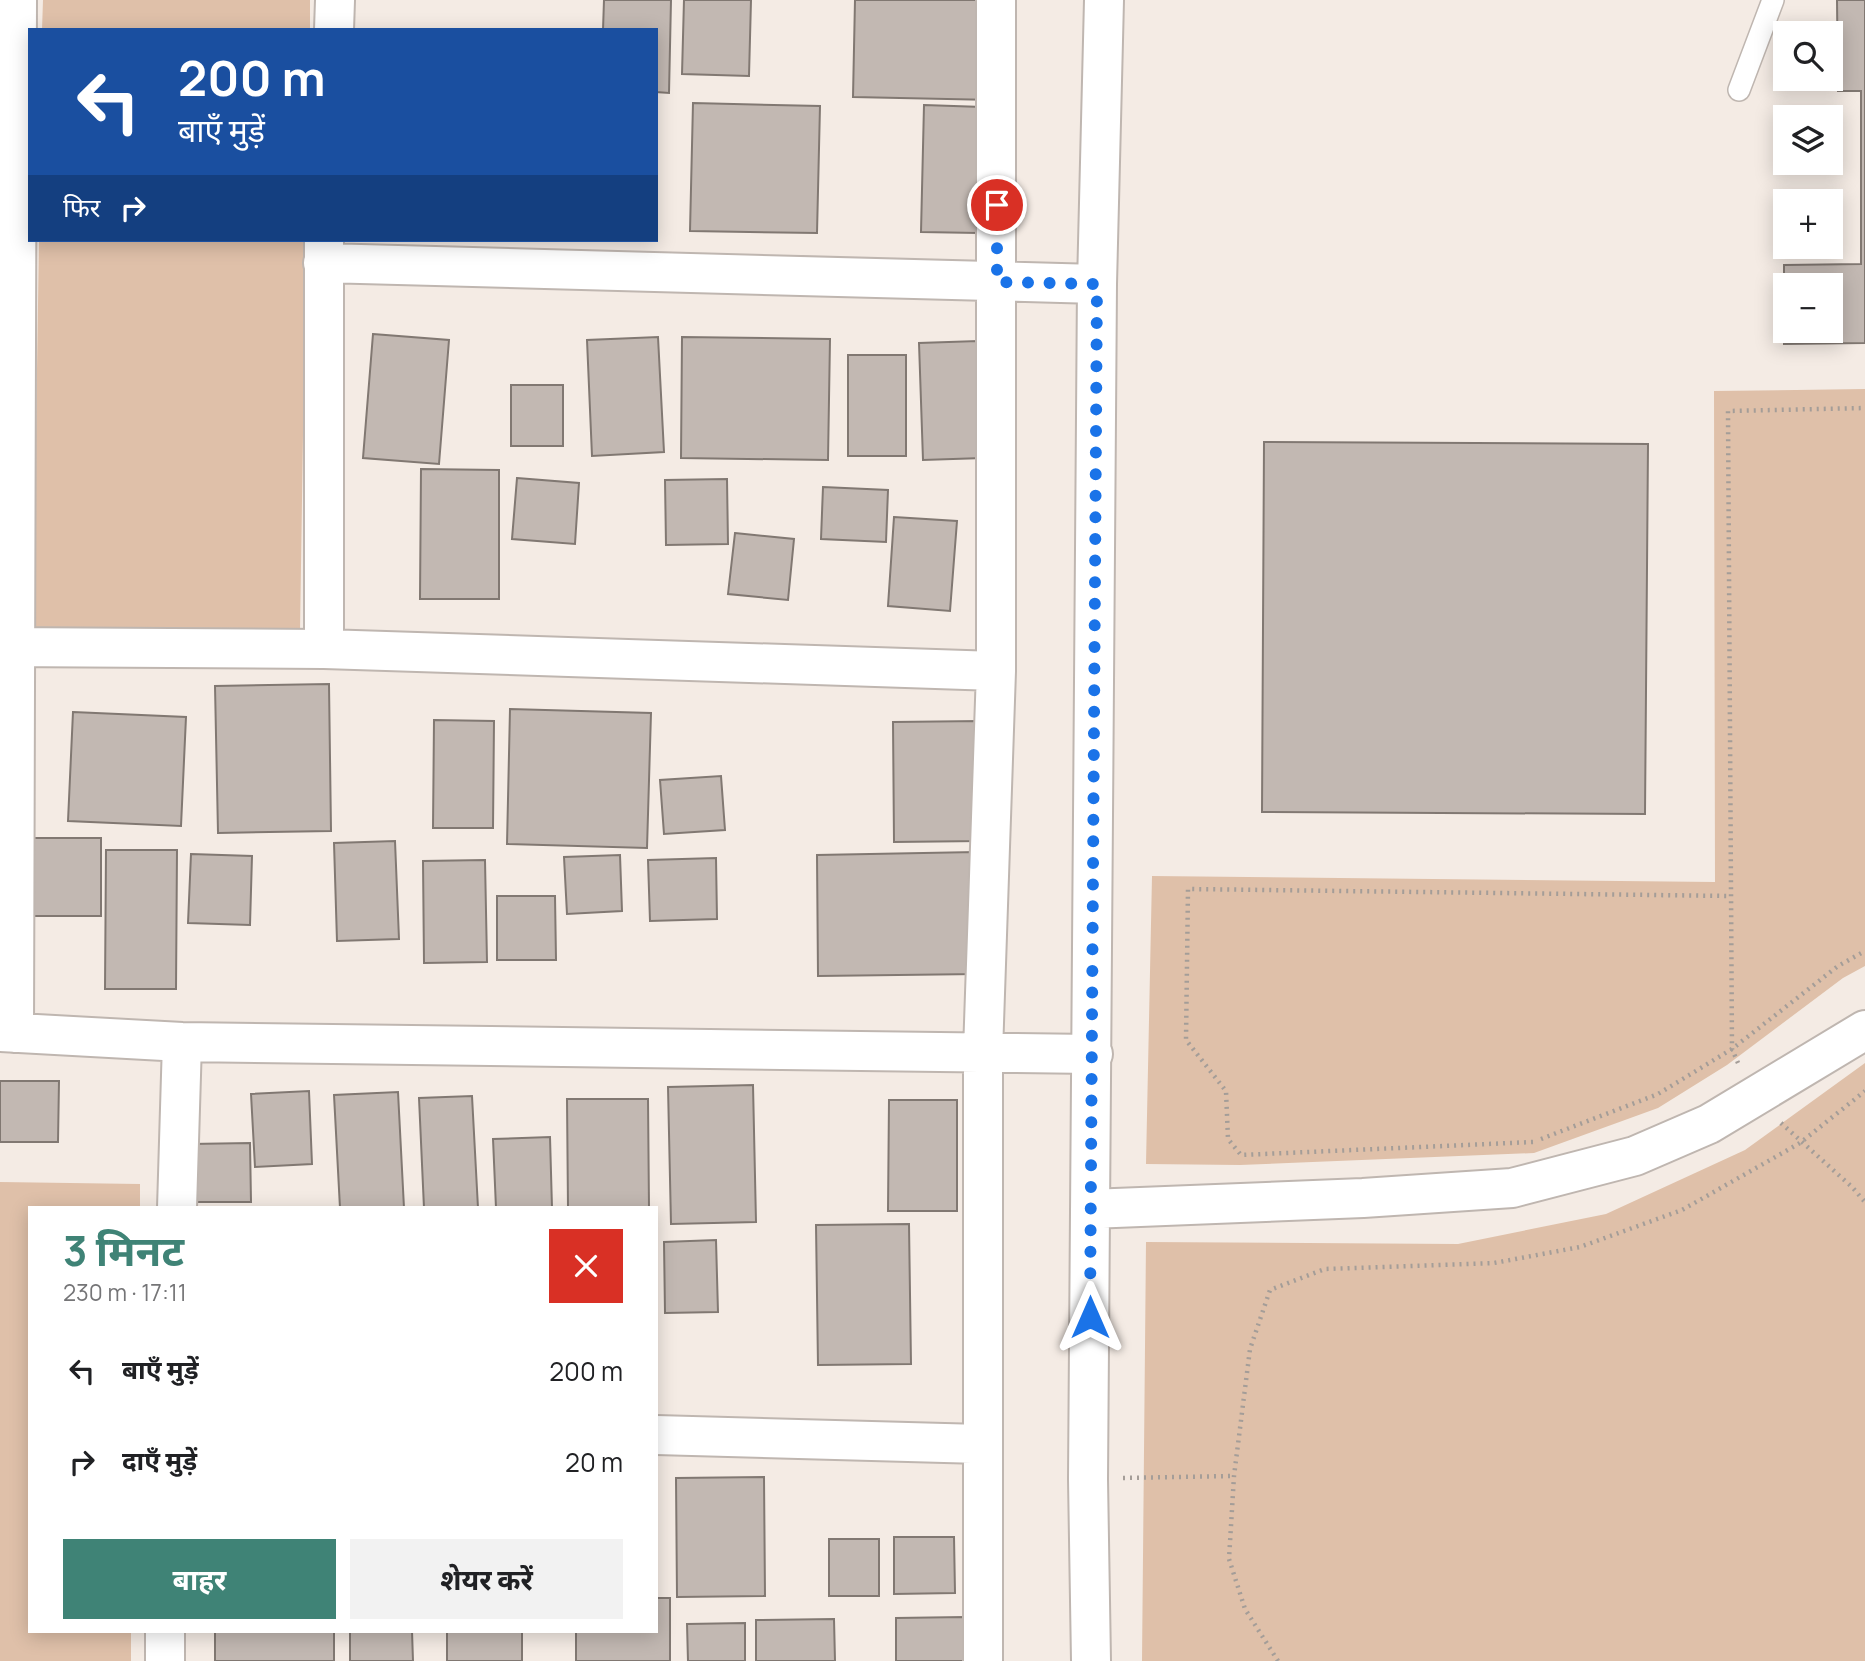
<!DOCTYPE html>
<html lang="hi">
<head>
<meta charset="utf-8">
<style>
  body { margin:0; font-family:Manrope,"Noto Sans Devanagari",sans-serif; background:#f2f2f2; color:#202124; height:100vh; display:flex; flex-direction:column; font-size:26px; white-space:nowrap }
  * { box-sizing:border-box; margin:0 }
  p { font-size:23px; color:#757577 }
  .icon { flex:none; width:38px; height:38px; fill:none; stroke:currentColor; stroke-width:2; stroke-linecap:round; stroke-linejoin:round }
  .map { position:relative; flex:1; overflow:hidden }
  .side { position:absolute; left:28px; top:1206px; width:630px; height:427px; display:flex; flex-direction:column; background:#fff; border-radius:0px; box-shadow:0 4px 18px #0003 }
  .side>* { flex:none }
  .hud { position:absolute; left:28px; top:28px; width:630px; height:214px; border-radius:0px; box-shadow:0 4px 18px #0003; background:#1a4fa0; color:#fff; overflow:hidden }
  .buttons { position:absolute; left:1773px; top:21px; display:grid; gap:14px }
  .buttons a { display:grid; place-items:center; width:70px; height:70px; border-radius:0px; background:#fff; box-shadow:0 4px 18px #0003; font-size:35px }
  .pin { position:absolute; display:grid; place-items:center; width:60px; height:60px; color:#fff; margin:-30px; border:4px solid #fff; border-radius:50%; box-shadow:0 2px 7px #0007 }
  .me { position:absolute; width:77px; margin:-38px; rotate:0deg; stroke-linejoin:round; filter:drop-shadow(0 0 5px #0008) }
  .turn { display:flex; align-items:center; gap:24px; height:147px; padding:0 35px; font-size:32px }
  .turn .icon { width:91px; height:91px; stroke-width:2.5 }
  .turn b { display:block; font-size:49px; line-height:60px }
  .then { display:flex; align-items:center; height:66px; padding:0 35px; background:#0003; gap:14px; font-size:26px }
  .round { display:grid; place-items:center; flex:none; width:74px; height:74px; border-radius:0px; background:#f2f2f2 }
  .summary { display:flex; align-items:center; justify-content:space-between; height:119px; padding:0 35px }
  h1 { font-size:42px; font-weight:700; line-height:52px; color:#3f8376 }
  .button { display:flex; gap:14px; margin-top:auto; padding:14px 35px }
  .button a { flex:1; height:80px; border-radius:0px; background:#3f8376; color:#fff; font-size:28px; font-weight:700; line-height:80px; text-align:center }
  .button a+a { background:#f2f2f2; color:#202124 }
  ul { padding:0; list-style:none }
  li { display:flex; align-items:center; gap:21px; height:91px; padding:0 35px }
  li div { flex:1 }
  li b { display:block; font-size:26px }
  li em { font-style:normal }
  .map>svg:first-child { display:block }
  .green { fill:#dfc0a9 }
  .building { fill:#c2b8b2; stroke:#817872; stroke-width:2; fill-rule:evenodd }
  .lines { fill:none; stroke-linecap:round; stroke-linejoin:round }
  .service-casing { stroke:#bfb6b0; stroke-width:24 }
  .minor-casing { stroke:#bfb6b0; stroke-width:42 }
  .path { stroke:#a49d98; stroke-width:4.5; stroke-dasharray:2 5; stroke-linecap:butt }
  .service { stroke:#fff; stroke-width:21 }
  .minor { stroke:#fff; stroke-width:38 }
  .route { stroke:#1a73e8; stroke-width:12; stroke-dasharray:0 21.6 }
</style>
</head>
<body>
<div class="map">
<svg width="1865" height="1661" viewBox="0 0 1865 1661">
  <rect width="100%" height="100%" fill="#f4ebe4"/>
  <path class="green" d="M 43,0 L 310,0 L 310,30 L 42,30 Z
    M 39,240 L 306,240 L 300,631 L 33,627 Z
    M 1865,389 L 1865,966 L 1843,978 L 1727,1065 L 1658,1108 L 1534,1153 L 1240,1165 L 1146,1164 L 1152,876 L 1715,882 L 1714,391 Z
    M 1865,1063 L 1865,1661 L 1142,1661 L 1146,1242 L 1458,1244 L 1606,1214 L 1745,1150 Z
    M 0,1182 L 140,1184 L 140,1207 L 30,1208 L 30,1631 L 131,1631 L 131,1661 L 0,1661 Z"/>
  <path class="building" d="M 604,0 L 671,0 L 669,93 L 656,92 L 656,30 L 603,30 Z
    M 684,0 L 751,0 L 749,76 L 682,74 Z
    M 855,0 L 991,0 L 994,100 L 853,97 Z
    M 1837,0 L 1865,0 L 1865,343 L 1784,344 L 1784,265 L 1861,264 L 1861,91 L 1838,91 ZM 1785,285 L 1830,285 L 1830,331 L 1785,331 Z
    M 693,103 L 820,106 L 817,233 L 690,231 Z
    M 924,105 L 982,107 L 978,233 L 921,232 Z
    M 373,334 L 449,340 L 439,464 L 363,458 Z
    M 658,337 L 664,452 L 592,456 L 587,340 Z
    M 682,337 L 830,339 L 828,460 L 681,458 Z
    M 978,341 L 983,458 L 923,460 L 919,343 Z
    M 848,355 L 906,355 L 906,456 L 848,456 Z
    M 511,385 L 563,385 L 563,446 L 511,446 Z
    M 1264,442 L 1648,444 L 1645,814 L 1262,812 Z
    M 421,469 L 499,470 L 499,599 L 420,599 Z
    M 517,478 L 579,483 L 575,544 L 512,539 Z
    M 727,479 L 728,544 L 666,545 L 665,480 Z
    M 823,487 L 888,490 L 886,542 L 821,539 Z
    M 894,517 L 957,521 L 950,611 L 888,606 Z
    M 735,533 L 794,539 L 788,600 L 728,594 Z
    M 329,684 L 331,831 L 218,833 L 215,686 Z
    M 510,709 L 651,713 L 647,848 L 507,844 Z
    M 73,712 L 186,717 L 181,826 L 68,821 Z
    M 434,720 L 494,721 L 493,828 L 433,828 Z
    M 980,721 L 981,841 L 894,842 L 893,722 Z
    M 721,776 L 725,830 L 664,834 L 660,780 Z
    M 25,838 L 101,838 L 101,916 L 24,916 Z
    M 395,841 L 399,939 L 337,941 L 334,843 Z
    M 106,850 L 177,850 L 176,989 L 105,989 Z
    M 976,852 L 978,974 L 818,976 L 817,855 Z
    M 191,854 L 252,856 L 250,925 L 188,923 Z
    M 620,855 L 622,911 L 567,914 L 564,857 Z
    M 716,858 L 717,919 L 650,921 L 648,860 Z
    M 485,860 L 487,962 L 424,963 L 423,861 Z
    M 497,896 L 555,896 L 556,960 L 497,960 Z
    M 0,1081 L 59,1081 L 58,1142 L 0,1142 Z
    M 753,1085 L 756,1222 L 671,1224 L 668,1087 Z
    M 309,1091 L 312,1164 L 255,1167 L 251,1094 Z
    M 398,1092 L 404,1208 L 340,1208 L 334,1095 Z
    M 472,1096 L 478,1208 L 424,1208 L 419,1098 Z
    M 567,1099 L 648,1099 L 649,1208 L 568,1208 Z
    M 889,1100 L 957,1100 L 957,1211 L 888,1211 Z
    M 550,1137 L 552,1208 L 496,1208 L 493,1139 Z
    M 250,1143 L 251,1202 L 191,1202 L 190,1144 Z
    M 909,1224 L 911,1364 L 818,1365 L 816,1225 Z
    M 716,1240 L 718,1312 L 665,1313 L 664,1242 Z
    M 764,1477 L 765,1596 L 677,1597 L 676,1478 Z
    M 894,1537 L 954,1537 L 955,1593 L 894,1594 Z
    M 829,1539 L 879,1539 L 879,1596 L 829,1596 Z
    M 656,1598 L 670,1598 L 670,1661 L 576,1661 L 576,1631 L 656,1631 Z
    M 964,1617 L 964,1661 L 896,1661 L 896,1618 Z
    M 834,1619 L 835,1661 L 756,1661 L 756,1620 Z
    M 745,1623 L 745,1661 L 688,1661 L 687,1624 Z
    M 215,1631 L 334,1631 L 334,1661 L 215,1661 Z
    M 350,1631 L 412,1631 L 413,1661 L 350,1661 Z
    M 447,1631 L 522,1631 L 522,1661 L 447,1661 Z"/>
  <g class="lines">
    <defs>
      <path id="service" d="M 1739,90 L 1773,0"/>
      <path id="minor" d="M 334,30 L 335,0
        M 324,240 L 324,649
        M 323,263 L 1097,284
        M 0,647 L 324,649 L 996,671
        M 0,1032 L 182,1042 L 1093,1054
        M 14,1033 L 17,0
        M 177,1208 L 182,1042
        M 1090,1209 L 1363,1198 L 1512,1188 L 1635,1156 L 1709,1124 L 1865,1030
        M 656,1435 L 981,1444
        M 165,1661 L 165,1631
        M 983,1661 L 983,1052 L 996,671 L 996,0
        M 1091,1661 L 1088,1479 L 1097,284 L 1104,0"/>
    </defs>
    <use href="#service" class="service-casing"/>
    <use href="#minor" class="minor-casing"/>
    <path class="path" d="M 1738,1063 L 1732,1049 L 1728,411 L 1865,408
      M 1781,1123 L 1852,1187 L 1865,1202
      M 1541,1139 L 1658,1094 L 1732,1049 L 1838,966 L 1865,951
      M 1533,1142 L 1241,1155 L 1228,1139 L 1226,1091 L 1186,1040 L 1188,889 L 1731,896
      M 1123,1478 L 1234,1476
      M 1278,1661 L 1245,1609 L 1229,1559 L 1234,1476 L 1250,1349 L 1270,1290 L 1325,1269 L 1494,1263 L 1580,1247 L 1682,1210 L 1800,1143 L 1865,1091"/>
    <use href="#service" class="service"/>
    <use href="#minor" class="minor"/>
  </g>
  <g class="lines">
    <path class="route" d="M 997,205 L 997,282 L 1097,284 L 1090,1317"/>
  </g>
</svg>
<div class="buttons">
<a><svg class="icon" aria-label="search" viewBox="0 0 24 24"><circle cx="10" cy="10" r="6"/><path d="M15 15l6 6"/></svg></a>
<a><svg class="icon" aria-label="layers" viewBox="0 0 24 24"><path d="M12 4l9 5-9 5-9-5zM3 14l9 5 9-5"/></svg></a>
<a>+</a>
<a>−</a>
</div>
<div class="pin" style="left:997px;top:205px;background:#d93025"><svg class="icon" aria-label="arrive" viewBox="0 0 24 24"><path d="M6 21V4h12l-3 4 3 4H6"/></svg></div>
<svg class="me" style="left:1090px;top:1317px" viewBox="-20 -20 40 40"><path d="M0-17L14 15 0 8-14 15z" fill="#1a73e8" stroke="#fff" stroke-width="4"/></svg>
<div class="hud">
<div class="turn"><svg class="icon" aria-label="left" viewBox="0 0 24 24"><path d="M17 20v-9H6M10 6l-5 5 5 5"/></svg><div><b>200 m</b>बाएँ मुड़ें</div></div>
<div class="then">फिर<svg class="icon" aria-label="right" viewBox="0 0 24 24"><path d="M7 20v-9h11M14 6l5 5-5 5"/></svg></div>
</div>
<section class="side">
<div class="summary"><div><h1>3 मिनट</h1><p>230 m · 17:11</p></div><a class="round" style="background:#d93025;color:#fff"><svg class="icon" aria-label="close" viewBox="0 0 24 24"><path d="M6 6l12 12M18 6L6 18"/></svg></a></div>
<ul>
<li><svg class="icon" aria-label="left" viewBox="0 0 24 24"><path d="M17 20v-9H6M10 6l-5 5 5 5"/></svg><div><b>बाएँ मुड़ें</b></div><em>200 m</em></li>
<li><svg class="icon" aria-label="right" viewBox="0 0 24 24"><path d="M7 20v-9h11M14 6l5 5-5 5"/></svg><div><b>दाएँ मुड़ें</b></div><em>20 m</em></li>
</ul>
<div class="button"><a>बाहर</a><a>शेयर करें</a></div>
</section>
</div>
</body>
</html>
